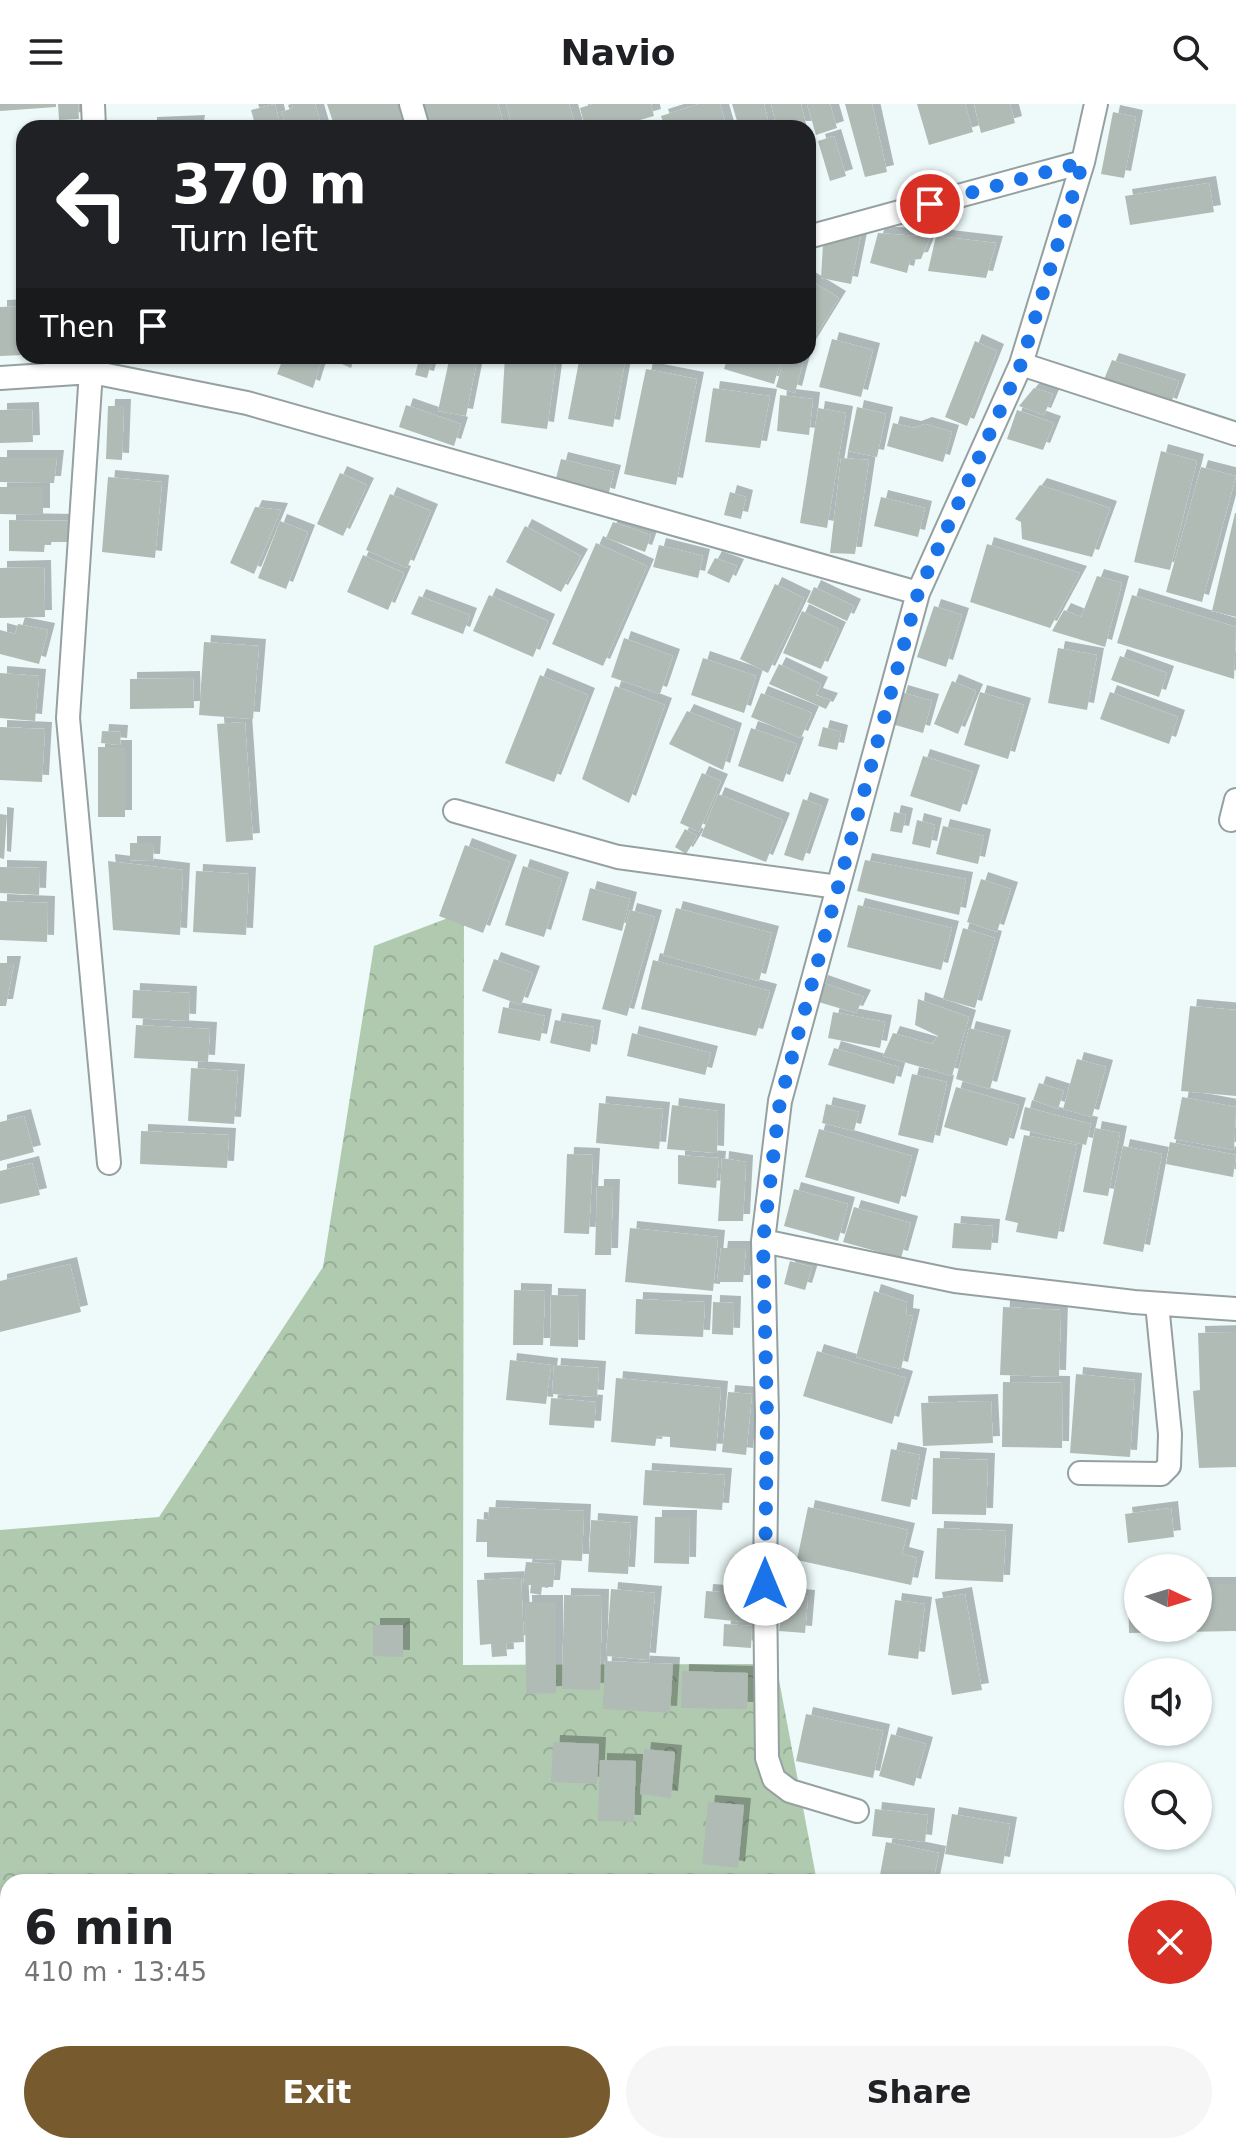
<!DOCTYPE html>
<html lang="en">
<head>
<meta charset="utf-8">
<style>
  body { margin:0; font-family:"DejaVu Sans",sans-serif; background:#f6f6f6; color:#202124; height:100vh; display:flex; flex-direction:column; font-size:30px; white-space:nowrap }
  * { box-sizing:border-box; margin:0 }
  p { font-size:26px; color:#757577 }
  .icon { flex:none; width:44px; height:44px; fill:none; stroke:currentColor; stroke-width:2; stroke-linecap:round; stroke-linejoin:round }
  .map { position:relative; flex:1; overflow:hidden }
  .panel { position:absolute; left:0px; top:1770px; width:1236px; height:280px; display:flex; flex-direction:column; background:#fff; border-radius:24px 24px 0 0; box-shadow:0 2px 6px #0004 }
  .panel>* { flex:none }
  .top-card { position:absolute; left:16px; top:16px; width:800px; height:244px; border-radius:24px; box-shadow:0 2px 6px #0004; background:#202124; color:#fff; overflow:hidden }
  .needle { width:52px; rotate:94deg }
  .buttons { position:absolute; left:1124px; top:1450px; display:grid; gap:16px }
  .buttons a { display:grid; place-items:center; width:88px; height:88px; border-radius:50%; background:#fff; box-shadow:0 2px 6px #0004; font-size:40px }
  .pin { position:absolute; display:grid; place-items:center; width:68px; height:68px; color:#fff; margin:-34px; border:4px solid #fff; border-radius:50%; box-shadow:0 2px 8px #0007 }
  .me { position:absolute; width:88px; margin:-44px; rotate:0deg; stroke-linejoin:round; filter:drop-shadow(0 0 6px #0008) }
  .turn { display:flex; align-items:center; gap:28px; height:168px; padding:0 24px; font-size:36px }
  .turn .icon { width:104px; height:104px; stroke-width:2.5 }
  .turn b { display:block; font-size:56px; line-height:68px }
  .then { display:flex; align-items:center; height:76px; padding:0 24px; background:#0003; gap:16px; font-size:30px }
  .round { display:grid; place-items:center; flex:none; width:84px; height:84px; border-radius:42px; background:#f6f6f6 }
  .head { display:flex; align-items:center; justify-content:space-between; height:136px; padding:0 24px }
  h1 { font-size:48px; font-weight:800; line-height:60px }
  .button { display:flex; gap:16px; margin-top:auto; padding:16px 24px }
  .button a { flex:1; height:92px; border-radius:48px; background:#775b2e; color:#fff; font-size:32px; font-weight:800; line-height:92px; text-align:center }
  .button a+a { background:#f6f6f6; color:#202124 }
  header { display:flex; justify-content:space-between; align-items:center; height:104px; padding:0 24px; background:#fff; font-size:36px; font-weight:800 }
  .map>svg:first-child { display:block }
  .forest { fill:url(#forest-crowns) }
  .building { fill:#b0bbb6; filter:url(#shadow) }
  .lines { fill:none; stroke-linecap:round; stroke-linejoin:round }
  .minor-casing { stroke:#95a1a0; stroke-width:26 }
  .minor { stroke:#fff; stroke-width:22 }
  .route { stroke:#1a73e8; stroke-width:14; stroke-dasharray:0 25.2 }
</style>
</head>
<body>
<header><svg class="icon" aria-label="menu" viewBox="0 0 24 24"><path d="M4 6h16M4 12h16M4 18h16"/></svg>Navio<svg class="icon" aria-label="search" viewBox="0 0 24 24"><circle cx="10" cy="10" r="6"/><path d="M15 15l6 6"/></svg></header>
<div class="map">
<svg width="1236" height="2050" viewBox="0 0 1236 2050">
  <defs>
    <pattern id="forest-crowns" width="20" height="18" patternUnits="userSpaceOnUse" patternTransform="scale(2)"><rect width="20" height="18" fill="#b0cab0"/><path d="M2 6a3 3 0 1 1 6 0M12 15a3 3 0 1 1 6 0" fill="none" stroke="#97ad97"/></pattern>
    <filter id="shadow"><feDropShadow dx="7" dy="-7" stdDeviation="0" flood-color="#0004"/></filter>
  </defs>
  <rect width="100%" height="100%" fill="#edfaf9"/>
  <path class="forest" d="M 464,808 L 463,1561 L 776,1560 L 817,1778 L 8,1778 L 8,1830 L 0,1827 L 0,1426 L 159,1413 L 323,1163 L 374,842 Z
    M 230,2042 L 922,2042 L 925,2050 L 235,2050 Z"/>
  <path class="building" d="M 0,0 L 56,0 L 56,3 L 0,7 Z
    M 58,0 L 78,0 L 79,15 L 59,16 Z
    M 275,0 L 281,24 L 256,24 L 251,6 Z
    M 292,0 L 315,0 L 322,24 L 287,24 L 281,8 L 293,4 Z
    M 327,0 L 398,0 L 404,24 L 335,24 Z
    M 423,0 L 498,0 L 505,24 L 430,24 Z
    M 506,0 L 569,0 L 576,24 L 513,24 Z
    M 593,0 L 651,0 L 654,12 L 612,24 L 585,24 L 580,4 Z
    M 699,0 L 720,0 L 727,24 L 665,24 L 661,12 Z
    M 732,0 L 764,0 L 770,24 L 739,24 Z
    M 771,0 L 801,0 L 807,24 L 777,24 Z
    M 807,0 L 830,0 L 837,24 L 816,31 Z
    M 845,0 L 872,0 L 887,68 L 865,73 Z
    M 917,0 L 965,0 L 973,28 L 929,41 Z
    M 974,0 L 1010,0 L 1015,19 L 981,29 Z
    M 1113,8 L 1136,13 L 1124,74 L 1101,70 Z
    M 198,18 L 197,24 L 150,24 L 150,20 Z
    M 834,32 L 846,72 L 830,77 L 818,37 Z
    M 1209,79 L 1214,108 L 1130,121 L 1125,92 Z
    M 878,129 L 930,133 L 921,155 L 910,156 L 907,169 L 870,159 Z
    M 861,131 L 851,180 L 821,174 L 823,140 Z
    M 936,132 L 996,139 L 986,174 L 928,167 Z
    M 808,175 L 839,194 L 808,244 Z
    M 24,202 L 24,251 L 0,252 L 0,203 Z
    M 832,235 L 873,246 L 861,293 L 819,283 Z
    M 975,237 L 997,247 L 967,322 L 945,313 Z
    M 149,252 L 187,252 L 187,256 L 149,257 Z
    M 284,252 L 323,252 L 313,284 L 277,270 Z
    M 324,252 L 355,252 L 351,264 Z
    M 420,252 L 433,252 L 427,274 L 415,271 Z
    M 450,252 L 478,252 L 466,312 L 438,307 Z
    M 505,252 L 557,252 L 547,325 L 501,319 Z
    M 580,252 L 626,252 L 613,323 L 568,315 Z
    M 728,252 L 782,252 L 774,280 L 724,265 Z
    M 785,252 L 804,254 L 795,289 L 776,283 Z
    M 1112,256 L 1179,277 L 1170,302 L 1103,278 Z
    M 646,265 L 697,275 L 676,381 L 624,370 Z
    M 713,284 L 770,292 L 760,344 L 705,338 Z
    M 1034,284 L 1053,290 L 1044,311 L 1019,302 Z
    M 780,291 L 813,295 L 809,331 L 777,327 Z
    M 406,301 L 461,320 L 454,342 L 399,323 Z
    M 108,302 L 124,302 L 122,356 L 106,355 Z
    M 857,303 L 886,310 L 877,353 L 848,347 Z
    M 818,304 L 846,309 L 827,424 L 800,419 Z
    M 32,305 L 33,338 L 0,339 L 0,306 Z
    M 1017,306 L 1054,319 L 1043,346 L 1007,335 Z
    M 893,319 L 914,324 L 925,320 L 952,328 L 943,358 L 887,342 Z
    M 1161,347 L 1197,357 L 1170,466 L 1134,458 Z
    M 0,353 L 57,353 L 54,379 L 0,378 Z
    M 841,354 L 869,356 L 855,450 L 830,449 Z
    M 561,355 L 614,368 L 608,392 L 555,378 Z
    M 1201,363 L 1236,372 L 1202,498 L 1166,488 Z
    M 340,369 L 367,381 L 343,432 L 317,420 Z
    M 108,373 L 162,378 L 155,454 L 102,448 Z
    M 1040,381 L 1110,404 L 1092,453 L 1022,435 L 1021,418 L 1015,415 Z
    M 0,383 L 43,383 L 43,411 L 0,410 Z
    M 730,388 L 746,393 L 741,415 L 724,411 Z
    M 390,390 L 431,407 L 407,464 L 366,446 Z
    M 881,393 L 925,404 L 918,433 L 874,422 Z
    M 255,403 L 281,406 L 254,470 L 230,459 Z
    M 1235,409 L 1236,409 L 1236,513 L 1212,507 Z
    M 9,416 L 69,417 L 67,438 L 45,438 L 44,448 L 9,447 Z
    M 280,417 L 308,428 L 286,485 L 258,474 Z
    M 613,418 L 651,431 L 645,448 L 606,434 Z
    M 525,422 L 581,452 L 561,488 L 506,458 Z
    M 596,439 L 647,462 L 603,562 L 552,540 Z
    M 987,440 L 1080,469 L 1050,524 L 970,498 Z
    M 659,441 L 703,452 L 698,474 L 653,463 Z
    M 363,451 L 404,469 L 388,506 L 347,488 Z
    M 715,454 L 737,462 L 729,479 L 707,469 Z
    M 44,463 L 45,513 L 0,514 L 0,464 Z
    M 1097,472 L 1122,479 L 1105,543 L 1052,527 L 1064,506 L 1081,513 Z
    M 775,480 L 804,494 L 768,569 L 740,555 Z
    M 814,483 L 854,502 L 847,517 L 807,498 Z
    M 489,491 L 548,517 L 533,553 L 473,527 Z
    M 1132,491 L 1236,523 L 1234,575 L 1117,539 Z
    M 419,492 L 470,511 L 463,530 L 411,510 Z
    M 934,502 L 962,511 L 946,563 L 917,553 Z
    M 802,507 L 839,525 L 821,565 L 783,549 Z
    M 18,520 L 48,526 L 39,560 L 0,550 L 0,526 L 15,530 Z
    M 624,534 L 673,552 L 660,590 L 611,573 Z
    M 204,538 L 259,542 L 253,615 L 199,611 Z
    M 1058,544 L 1097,551 L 1087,606 L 1048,599 Z
    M 1120,552 L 1167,569 L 1159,593 L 1111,576 Z
    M 703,554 L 756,572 L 744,609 L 691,591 Z
    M 779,560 L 821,580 L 816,591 L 831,596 L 826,605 L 769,580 Z
    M 0,569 L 39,572 L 35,617 L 0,614 Z
    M 540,571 L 588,591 L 554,678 L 505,659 Z
    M 193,574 L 194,604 L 130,605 L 130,575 Z
    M 952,577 L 976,587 L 958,630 L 934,620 Z
    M 615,582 L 665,601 L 629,699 L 582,675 Z
    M 901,588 L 932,597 L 923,629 L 892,620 Z
    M 980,588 L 1024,601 L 1008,655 L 964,641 Z
    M 1110,588 L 1178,613 L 1169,640 L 1100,615 Z
    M 761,589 L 812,609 L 801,634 L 751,613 Z
    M 687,607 L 735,626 L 723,666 L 669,640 Z
    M 245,618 L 253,736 L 226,738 L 217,620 Z
    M 0,623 L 45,625 L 42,678 L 0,676 Z
    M 823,623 L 841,628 L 837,646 L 818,642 Z
    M 751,624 L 797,640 L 783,678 L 738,662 Z
    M 102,627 L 121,628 L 120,641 L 101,639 Z
    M 98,643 L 125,643 L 125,713 L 98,713 Z
    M 923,652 L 973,668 L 960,708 L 910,692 Z
    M 702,669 L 721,677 L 699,728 L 680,719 Z
    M 718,690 L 783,716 L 766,758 L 701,732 Z
    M 803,695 L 822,702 L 803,757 L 784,751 Z
    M 894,708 L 906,711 L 902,729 L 890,727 Z
    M 0,710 L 7,711 L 4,755 L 0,754 Z
    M 917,716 L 935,721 L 930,744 L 912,740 Z
    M 943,722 L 984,732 L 978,760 L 936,750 Z
    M 685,725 L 697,732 L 686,750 L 675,743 Z
    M 130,739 L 154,739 L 153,757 L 130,756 Z
    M 465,741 L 510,758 L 483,829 L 439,812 Z
    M 865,756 L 966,775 L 959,811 L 857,787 Z
    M 108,757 L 183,766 L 180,831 L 113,826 Z
    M 523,762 L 562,775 L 544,833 L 505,821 Z
    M 0,763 L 40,764 L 39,791 L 0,789 Z
    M 196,767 L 249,770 L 246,831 L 193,828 Z
    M 981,775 L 1011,785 L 997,828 L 967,818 Z
    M 590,784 L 630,795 L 622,827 L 582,816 Z
    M 0,797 L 48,799 L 47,838 L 0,836 Z
    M 858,801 L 952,824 L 941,866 L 847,843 Z
    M 676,804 L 772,829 L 759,877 L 663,851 Z
    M 630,806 L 655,813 L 627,912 L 602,905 Z
    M 963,824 L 995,834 L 975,904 L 943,895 Z
    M 494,855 L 533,869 L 521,901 L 482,887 Z
    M 653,856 L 770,887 L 756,932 L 641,905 Z
    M 0,859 L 14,859 L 6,902 L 0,902 Z
    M 821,878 L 864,893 L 856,909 L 815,897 Z
    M 133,886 L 190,889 L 189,917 L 132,914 Z
    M 918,895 L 969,913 L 952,972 L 883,952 L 893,929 L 932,940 L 938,932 L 915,921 Z
    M 1190,902 L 1236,906 L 1236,992 L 1181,987 Z
    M 503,903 L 545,912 L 540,937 L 498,929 Z
    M 833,908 L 885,918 L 880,944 L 828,934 Z
    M 555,916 L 594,923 L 590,948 L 550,939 Z
    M 136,921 L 210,925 L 208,958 L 134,954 Z
    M 969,924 L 1004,933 L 990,985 L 956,975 Z
    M 632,929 L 711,949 L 705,971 L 627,952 Z
    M 834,944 L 899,963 L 894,980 L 828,961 Z
    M 1077,955 L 1106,963 L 1092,1013 L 1063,1005 Z
    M 191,964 L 238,967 L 234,1020 L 188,1017 Z
    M 912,970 L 947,978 L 933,1039 L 898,1031 Z
    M 1039,979 L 1064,987 L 1058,1005 L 1033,996 Z
    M 956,983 L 1019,1001 L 1007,1042 L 944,1023 Z
    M 1182,993 L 1236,1003 L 1234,1046 L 1174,1035 Z
    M 599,999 L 663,1005 L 659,1045 L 596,1039 Z
    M 826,1000 L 859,1008 L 854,1027 L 822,1019 Z
    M 672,1001 L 718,1007 L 717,1049 L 667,1045 Z
    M 1025,1003 L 1091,1020 L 1086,1041 L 1020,1025 Z
    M 24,1012 L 34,1048 L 0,1057 L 0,1018 Z
    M 1095,1024 L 1120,1029 L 1108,1092 L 1083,1088 Z
    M 819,1025 L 912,1052 L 899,1100 L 805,1073 Z
    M 141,1027 L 229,1031 L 227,1064 L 140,1060 Z
    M 1024,1031 L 1077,1041 L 1057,1135 L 1016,1128 L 1018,1119 L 1005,1116 Z
    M 1170,1038 L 1236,1051 L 1233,1073 L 1166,1060 Z
    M 1123,1042 L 1162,1050 L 1143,1148 L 1103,1140 Z
    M 567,1050 L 593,1051 L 589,1130 L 564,1129 Z
    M 678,1051 L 719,1054 L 716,1084 L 678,1080 Z
    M 722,1054 L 746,1058 L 743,1117 L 718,1117 Z
    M 32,1059 L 40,1091 L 0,1100 L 0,1067 Z
    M 597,1082 L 613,1082 L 611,1151 L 595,1151 Z
    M 794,1085 L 848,1100 L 838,1137 L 784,1122 Z
    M 854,1103 L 911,1119 L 901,1154 L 843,1138 Z
    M 954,1119 L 993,1122 L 991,1146 L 952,1144 Z
    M 630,1124 L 718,1133 L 713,1187 L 625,1178 Z
    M 721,1144 L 746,1144 L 743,1178 L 717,1178 Z
    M 790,1157 L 812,1163 L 805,1186 L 784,1180 Z
    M 70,1160 L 81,1208 L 0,1228 L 0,1177 Z
    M 514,1186 L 545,1187 L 543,1241 L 513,1241 Z
    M 874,1187 L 907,1198 L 906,1211 L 913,1212 L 901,1265 L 856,1253 Z
    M 551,1191 L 579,1192 L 578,1243 L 550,1242 Z
    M 636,1195 L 705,1198 L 703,1233 L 635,1230 Z
    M 713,1198 L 734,1199 L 733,1231 L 712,1230 Z
    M 1003,1203 L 1061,1206 L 1059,1273 L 1000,1271 Z
    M 1236,1228 L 1236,1363 L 1199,1364 L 1193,1287 L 1200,1286 L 1198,1229 Z
    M 817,1247 L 906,1274 L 892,1320 L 803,1292 Z
    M 510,1256 L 551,1261 L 546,1300 L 506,1296 Z
    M 554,1261 L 599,1264 L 597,1293 L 552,1290 Z
    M 1076,1270 L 1135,1276 L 1130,1353 L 1070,1349 Z
    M 616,1274 L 721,1284 L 716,1347 L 670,1343 L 670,1333 L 657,1332 L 655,1342 L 611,1338 Z
    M 1003,1278 L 1063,1279 L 1062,1344 L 1002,1343 Z
    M 728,1288 L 752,1290 L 746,1351 L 722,1348 Z
    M 551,1294 L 596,1298 L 594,1324 L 549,1321 Z
    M 991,1297 L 993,1339 L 923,1342 L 921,1299 Z
    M 891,1345 L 920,1351 L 910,1403 L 881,1397 Z
    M 933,1354 L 988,1356 L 986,1411 L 932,1410 Z
    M 645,1366 L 725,1371 L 722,1406 L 643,1401 Z
    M 489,1403 L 584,1407 L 582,1457 L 487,1453 L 487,1438 L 476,1438 L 477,1415 L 488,1416 Z
    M 808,1403 L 908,1426 L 902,1450 L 917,1454 L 911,1481 L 797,1456 Z
    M 1171,1404 L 1174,1433 L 1128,1439 L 1125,1410 Z
    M 655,1413 L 690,1413 L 689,1460 L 654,1459 Z
    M 591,1416 L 631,1419 L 628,1470 L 588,1468 Z
    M 937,1424 L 1006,1427 L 1003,1478 L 935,1475 Z
    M 526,1458 L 555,1460 L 553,1483 L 542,1483 L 541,1491 L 530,1489 L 531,1481 L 523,1481 Z
    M 521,1474 L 524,1538 L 506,1539 L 507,1552 L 492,1553 L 491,1540 L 480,1541 L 477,1476 Z
    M 1198,1480 L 1236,1480 L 1236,1527 L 1129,1529 L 1128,1481 L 1138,1481 L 1138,1524 L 1198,1524 Z
    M 611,1485 L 655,1489 L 649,1556 L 606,1552 Z
    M 706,1487 L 748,1490 L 745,1518 L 704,1514 Z
    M 965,1490 L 982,1586 L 952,1591 L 935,1495 Z
    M 564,1491 L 602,1492 L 600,1586 L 562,1585 Z
    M 783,1491 L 808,1493 L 805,1529 L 779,1527 Z
    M 895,1496 L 925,1500 L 918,1555 L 888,1551 Z
    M 525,1498 L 556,1498 L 556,1589 L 526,1590 Z
    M 724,1520 L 752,1522 L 751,1544 L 723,1542 Z
    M 373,1521 L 403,1521 L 403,1553 L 373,1552 Z
    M 605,1557 L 673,1560 L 670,1609 L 603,1605 Z
    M 682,1567 L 748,1569 L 747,1605 L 681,1604 Z
    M 806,1610 L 883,1627 L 873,1674 L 796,1657 Z
    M 891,1630 L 926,1640 L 914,1682 L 879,1672 Z
    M 553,1638 L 599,1640 L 597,1680 L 551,1678 Z
    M 644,1645 L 675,1648 L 671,1694 L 640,1690 Z
    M 600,1656 L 636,1657 L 634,1718 L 598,1717 Z
    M 708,1698 L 744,1701 L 738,1764 L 702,1760 Z
    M 875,1705 L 928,1711 L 925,1738 L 872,1732 Z
    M 952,1710 L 1010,1720 L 1003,1760 L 945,1750 Z
    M 886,1738 L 939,1749 L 933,1778 L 915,1778 L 880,1771 Z
    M 7,1997 L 8,2042 L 18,2042 L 21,2050 L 0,2050 L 0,1999 Z
    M 21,2042 L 59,2042 L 60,2045 L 41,2050 L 23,2050 Z
    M 175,2042 L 208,2042 L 210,2050 L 177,2050 Z
    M 314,2042 L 356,2042 L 359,2050 L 317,2050 Z"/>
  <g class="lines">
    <defs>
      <path id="minor" d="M 93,0 L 94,24
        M 411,0 L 418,24
        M 808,133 L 1083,58
        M 92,252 L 68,614 L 109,1059
        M 1021,260 L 1236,330
        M 0,274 L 92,268 L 247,299 L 918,489
        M 455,707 L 618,753 L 838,783
        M 1231,716 L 1236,696
        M 763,1137 L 955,1177 L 1134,1198 L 1236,1205
        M 1080,1369 L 1161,1370 L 1169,1362 L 1170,1330 L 1157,1200
        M 857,1707 L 790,1687 L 774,1675 L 767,1654 L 765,1480 L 767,1312 L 763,1137 L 780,997 L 918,489 L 1021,260 L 1083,58 L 1096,0
        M 243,2047 L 244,2050"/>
    </defs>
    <use href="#minor" class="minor-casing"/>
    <use href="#minor" class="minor"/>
  </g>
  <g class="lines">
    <path class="route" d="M 765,1480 L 767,1312 L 763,1137 L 780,997 L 918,489 L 1021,260 L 1083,58 L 930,100"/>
  </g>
</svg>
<div class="buttons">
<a><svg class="needle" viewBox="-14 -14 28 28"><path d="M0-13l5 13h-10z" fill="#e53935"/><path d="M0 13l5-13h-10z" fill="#757577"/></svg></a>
<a><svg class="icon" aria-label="sound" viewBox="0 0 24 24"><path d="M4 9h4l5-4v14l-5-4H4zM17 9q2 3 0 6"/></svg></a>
<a><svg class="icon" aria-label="search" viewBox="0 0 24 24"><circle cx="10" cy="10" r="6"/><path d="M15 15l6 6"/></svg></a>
</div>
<div class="pin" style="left:930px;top:100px;background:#d93025"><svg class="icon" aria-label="arrive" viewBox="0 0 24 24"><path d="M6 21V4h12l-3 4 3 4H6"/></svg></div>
<svg class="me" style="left:765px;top:1480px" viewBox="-20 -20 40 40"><circle r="19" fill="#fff"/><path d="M0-13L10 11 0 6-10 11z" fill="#1a73e8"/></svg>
<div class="top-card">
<div class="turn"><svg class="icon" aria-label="left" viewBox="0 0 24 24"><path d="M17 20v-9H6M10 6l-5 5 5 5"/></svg><div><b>370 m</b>Turn left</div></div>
<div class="then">Then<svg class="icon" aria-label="arrive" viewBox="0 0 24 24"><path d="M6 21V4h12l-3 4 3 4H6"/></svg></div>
</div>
<section class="panel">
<div class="head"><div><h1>6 min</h1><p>410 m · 13:45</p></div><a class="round" style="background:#d93025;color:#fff"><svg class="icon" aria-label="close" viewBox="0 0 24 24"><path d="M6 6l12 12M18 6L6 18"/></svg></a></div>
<div class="button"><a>Exit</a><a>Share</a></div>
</section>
</div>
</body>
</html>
